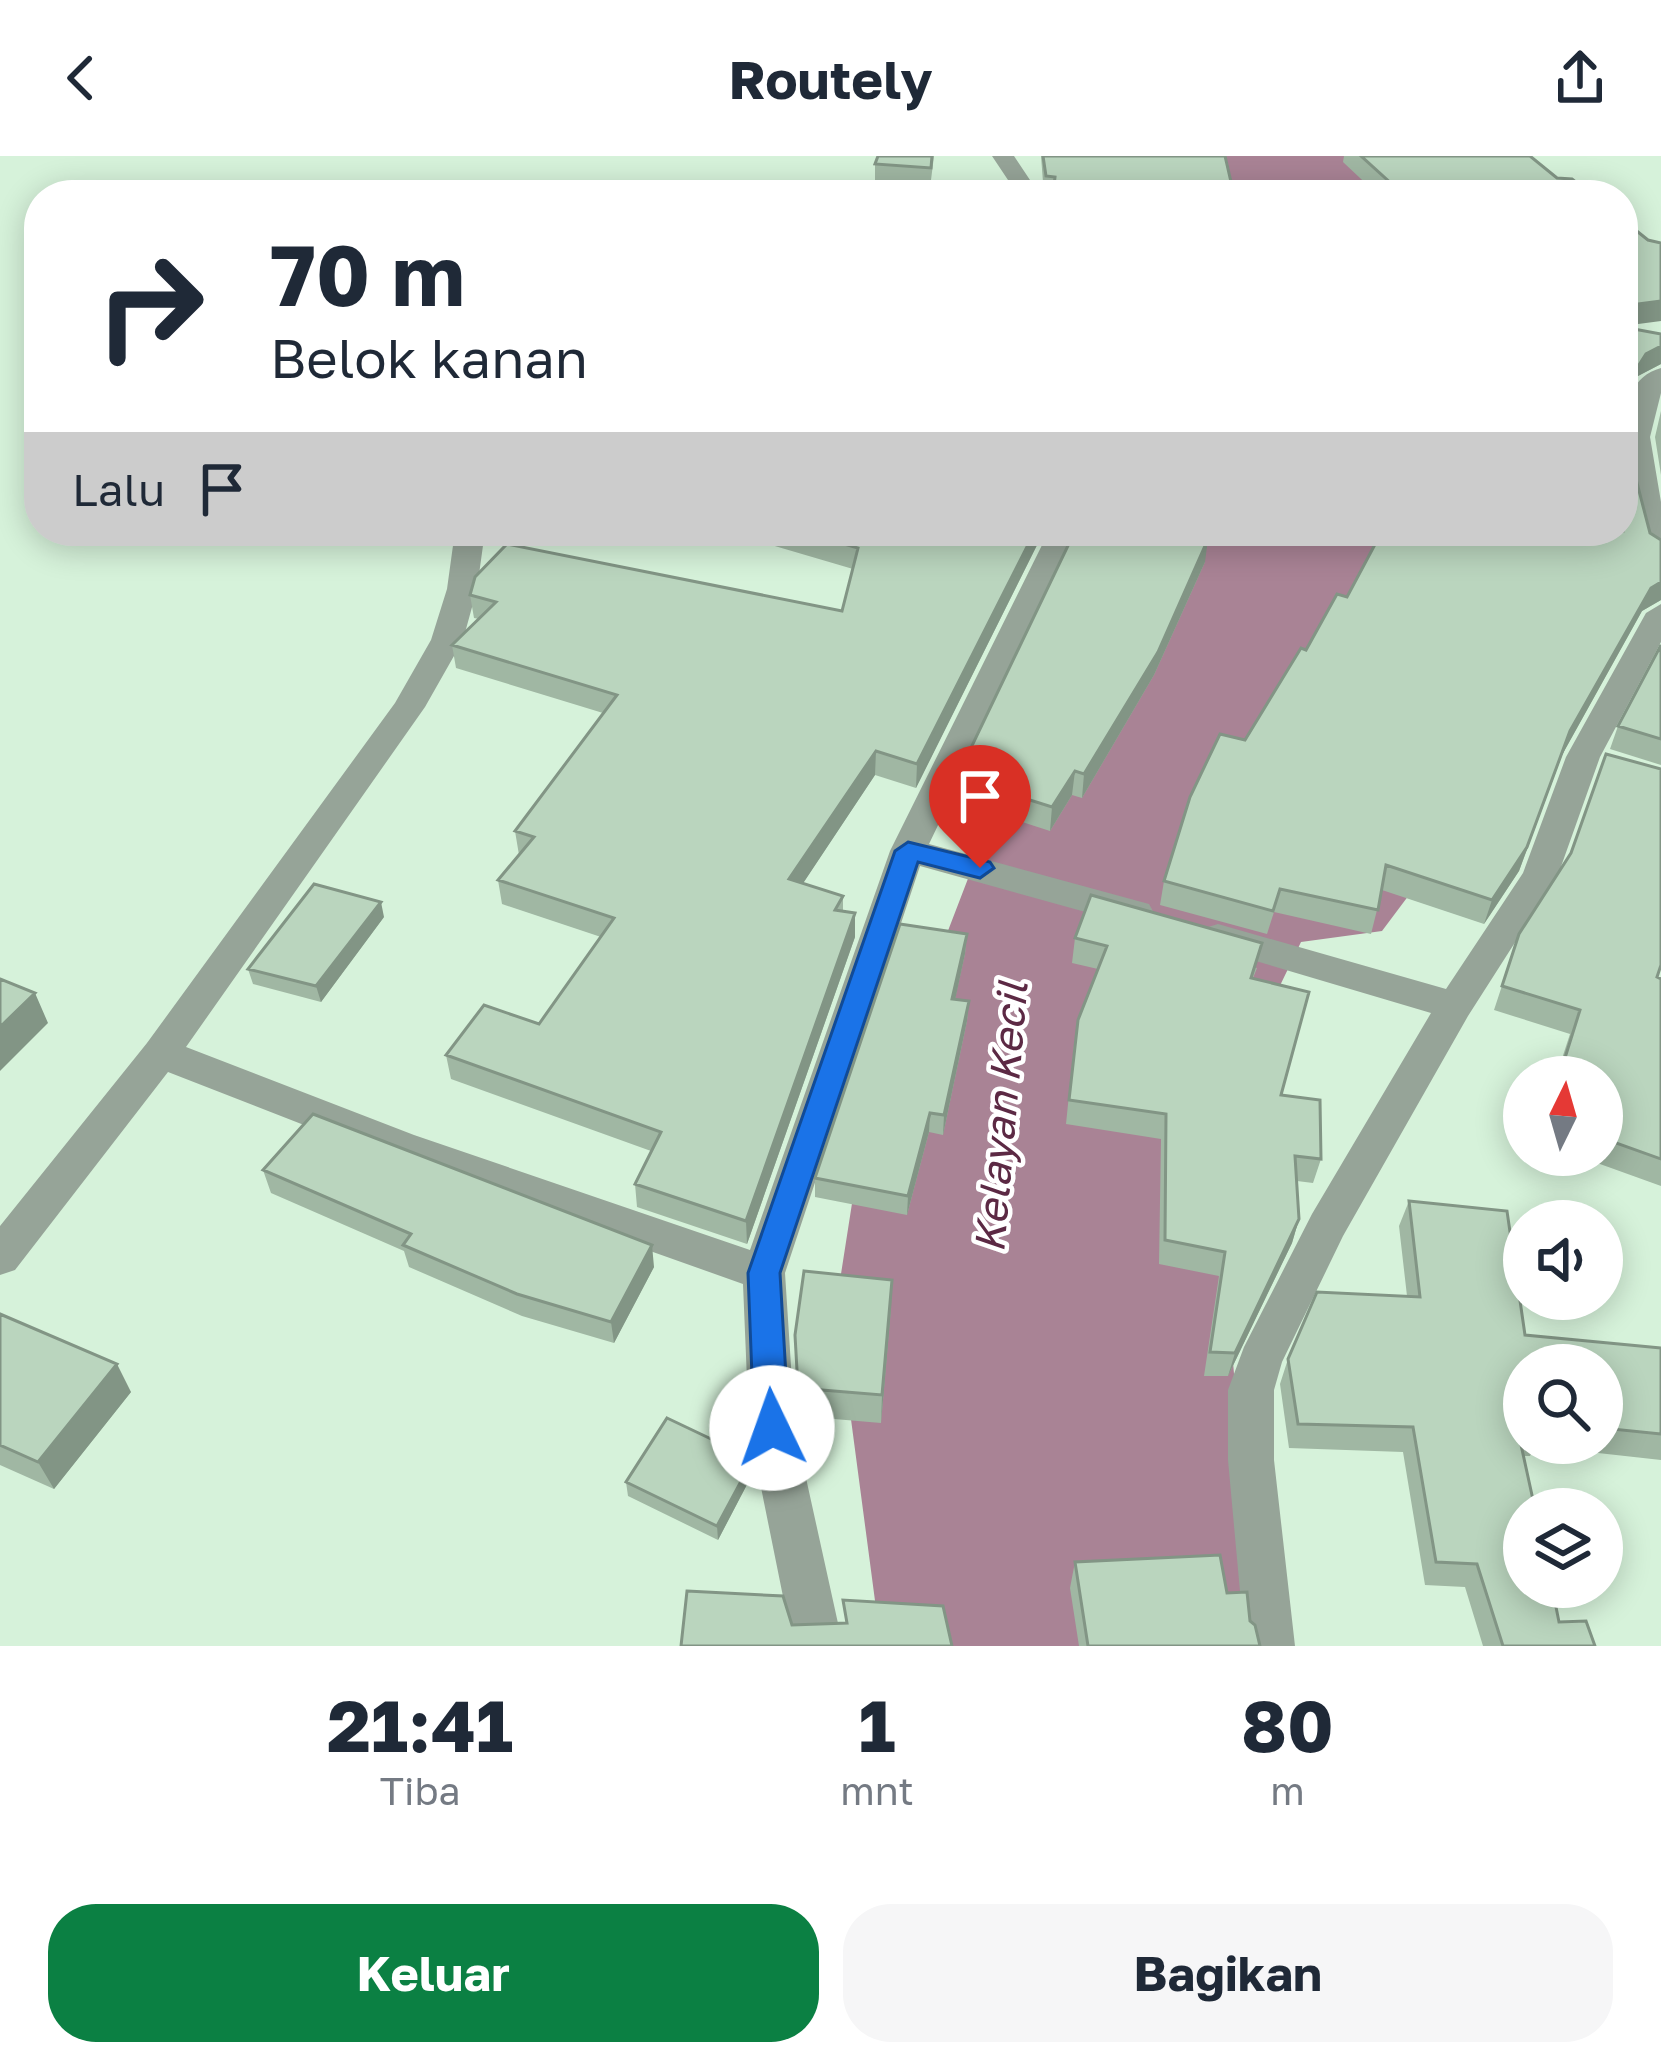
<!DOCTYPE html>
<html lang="id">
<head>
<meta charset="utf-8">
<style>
  body { margin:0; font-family:"Golos Text",sans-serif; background:#f6f6f7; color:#1f2937; height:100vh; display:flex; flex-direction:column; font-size:45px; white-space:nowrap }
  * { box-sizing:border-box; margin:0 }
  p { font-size:39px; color:#747a83 }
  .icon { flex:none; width:66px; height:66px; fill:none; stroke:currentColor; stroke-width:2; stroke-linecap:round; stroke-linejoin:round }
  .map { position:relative; height:1490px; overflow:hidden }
  .sheet { display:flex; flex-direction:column; background:#fff; flex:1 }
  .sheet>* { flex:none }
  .top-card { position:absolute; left:24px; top:24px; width:1614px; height:366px; border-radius:48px; box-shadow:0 6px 30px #0003; background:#fff; color:#1f2937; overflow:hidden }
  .needle { width:78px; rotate:5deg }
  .fabs { position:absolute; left:1503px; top:900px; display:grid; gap:24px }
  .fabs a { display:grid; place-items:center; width:120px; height:120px; border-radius:50%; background:#fff; box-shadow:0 6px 30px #0003; font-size:60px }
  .pin { position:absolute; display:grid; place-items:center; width:102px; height:102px; color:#fff; margin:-123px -51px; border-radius:50% 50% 50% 0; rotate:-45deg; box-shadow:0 0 12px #0007 }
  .pin .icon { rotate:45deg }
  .me { position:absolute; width:132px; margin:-66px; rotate:357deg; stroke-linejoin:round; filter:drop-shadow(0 0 9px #0008) }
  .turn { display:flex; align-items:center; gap:42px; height:252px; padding:0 48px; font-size:54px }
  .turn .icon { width:156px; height:156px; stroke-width:2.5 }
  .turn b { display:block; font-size:84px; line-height:102px }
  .then { display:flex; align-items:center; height:114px; padding:0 48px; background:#0003; gap:24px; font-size:45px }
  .eta { display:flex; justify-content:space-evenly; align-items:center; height:204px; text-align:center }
  .eta b { font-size:72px; font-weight:700; line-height:84px }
  .cta { display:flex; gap:24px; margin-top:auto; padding:24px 48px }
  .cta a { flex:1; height:138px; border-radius:48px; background:#0b8043; color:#fff; font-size:48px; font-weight:700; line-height:138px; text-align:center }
  .cta a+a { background:#f6f6f7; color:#1f2937 }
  header { display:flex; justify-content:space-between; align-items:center; height:156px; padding:0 48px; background:#fff; font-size:54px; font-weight:700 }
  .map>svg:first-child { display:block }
  .water { fill:#a98395 }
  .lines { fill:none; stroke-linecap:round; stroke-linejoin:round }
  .minor { fill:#96a498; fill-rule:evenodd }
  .wall { fill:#a0b7a3; fill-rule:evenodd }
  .shaded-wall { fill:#829585 }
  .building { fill:#bad5be; stroke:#829585; stroke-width:3 }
  .route { fill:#1a73e8; stroke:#114b97; stroke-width:3 }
  .labels { text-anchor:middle; stroke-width:9; stroke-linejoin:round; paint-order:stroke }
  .water-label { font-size:42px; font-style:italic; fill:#5c2944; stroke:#fff }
</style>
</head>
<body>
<header><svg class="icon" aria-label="back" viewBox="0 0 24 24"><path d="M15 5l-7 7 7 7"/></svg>Routely<svg class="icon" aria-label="share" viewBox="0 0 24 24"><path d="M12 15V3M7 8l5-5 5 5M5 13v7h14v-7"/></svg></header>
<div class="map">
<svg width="1661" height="1490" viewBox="0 0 1661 1490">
  <rect width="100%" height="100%" fill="#d6f2da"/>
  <path class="water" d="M 1176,0 L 1355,0 L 1398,39 L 1208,39 Z
    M 1092,375 L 1533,375 L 1412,735 L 1382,775 L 1301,786 L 1274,842 L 1233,1206 L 1257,1490 L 881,1490 L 836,1150 L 858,1009 L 984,681 Z"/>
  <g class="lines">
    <path class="minor" d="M 992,0 L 1014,0 L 1040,39 L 1018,39 Z
      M 1661,212 L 1661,237 L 1650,281 L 1661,346 L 1661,408 L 1646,399 C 1635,356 1594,230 1661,212 Z
      M 455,375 L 485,375 L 477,433 L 463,484 L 425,551 L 186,891 L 414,979 L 750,1094 L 890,695 L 1049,375 L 1079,375 L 929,688 L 1149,748 L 1154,757 L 1149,766 L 1136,770 L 920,710 L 785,1117 L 795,1272 L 843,1490 L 793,1490 L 749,1272 L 743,1128 L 386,1001 L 168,916 L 15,1114 L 0,1119 L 0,1070 L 147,887 L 395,547 L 431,484 L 447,433 Z
      M 1661,448 L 1661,486 L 1600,601 L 1558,719 L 1468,860 L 1343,1080 L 1282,1206 L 1274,1234 L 1274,1304 L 1295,1490 L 1245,1490 L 1228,1304 L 1228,1234 L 1244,1191 L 1312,1058 L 1431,857 L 1205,790 L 1200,781 L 1205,772 L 1218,768 L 1446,833 L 1523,717 L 1566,601 L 1646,457 Z"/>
  </g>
  <path class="wall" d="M 934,0 L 930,32 L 875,28 L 875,8 Z
    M 1041,0 L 1225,0 L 1234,39 L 1044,39 Z
    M 1344,0 L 1530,0 L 1557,22 L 1592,39 L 1378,39 L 1343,6 Z
    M 1623,171 L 1661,178 L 1661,208 L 1638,220 L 1629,235 L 1627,246 L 1631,304 L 1650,377 L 1661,384 L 1661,444 L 1642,455 L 1562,599 L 1519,715 L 1484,768 L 1382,734 L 1371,778 L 1274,756 L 1267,778 L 1160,749 L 1164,725 L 1245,584 L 1306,494 L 1347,441 L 1399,383 L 1401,375 L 1623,375 Z
    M 1661,255 L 1661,319 L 1655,281 Z
    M 724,375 L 1044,375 L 916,632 L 875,619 L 803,727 L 843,740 L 843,755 L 855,781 L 747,1088 L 637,1051 L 635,1028 L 651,995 L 451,923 L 446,899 L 539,868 L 601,781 L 502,748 L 498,724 L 519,699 L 515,675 L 603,557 L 456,512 L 452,489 L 479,463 L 474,462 L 470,439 L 842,455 L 853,413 Z
    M 1197,380 L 1205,406 L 1154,519 L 1082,642 L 1072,639 L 1050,675 L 955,644 L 957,621 Z
    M 1661,489 L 1661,609 L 1610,593 L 1618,570 Z
    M 384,761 L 321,846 L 253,828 L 248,813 Z
    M 967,778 L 965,798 L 955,843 L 969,845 L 967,865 L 943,979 L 929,976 L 907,1059 L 815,1041 L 815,1022 Z
    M 1519,778 L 1661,823 L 1661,1030 L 1575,999 L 1602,999 L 1602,921 L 1556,921 L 1570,878 L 1494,854 Z
    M 1075,782 L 1257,812 L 1253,822 L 1282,939 L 1321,1003 L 1313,1027 L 1297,1025 L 1299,1063 L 1292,1087 L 1228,1220 L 1204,1220 L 1219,1120 L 1159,1108 L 1161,983 L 1066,968 L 1074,889 L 1098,813 L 1072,807 Z
    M 263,1014 L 654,1111 L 614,1187 L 522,1160 L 409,1111 L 404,1095 L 271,1037 Z
    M 1409,1045 L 1525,1179 L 1661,1192 L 1661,1304 L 1535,1290 L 1530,1300 L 1523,1300 L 1559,1466 L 1595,1490 L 1483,1490 L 1465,1431 L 1425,1429 L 1403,1296 L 1289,1292 L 1280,1228 L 1288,1203 L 1407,1140 L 1399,1070 ZM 1524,1209 L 1602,1209 L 1602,1287 L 1524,1287 Z
    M 891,1152 L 881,1267 L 799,1260 L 795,1179 Z
    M 0,1158 L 131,1236 L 54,1333 L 0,1309 Z
    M 753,1303 L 753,1317 L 718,1384 L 628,1340 L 626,1326 Z
    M 1075,1406 L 1227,1437 L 1250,1465 L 1260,1490 L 1079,1490 L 1070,1432 Z"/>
  <path class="shaded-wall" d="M 1661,145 L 1661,165 L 1623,170 L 1623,150 Z
    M 1661,190 L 1661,208 L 1638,220 L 1624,242 L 1632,220 L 1646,198 Z
    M 1035,375 L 1044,375 L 916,632 L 917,608 Z
    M 1208,383 L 1205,406 L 1154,519 L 1082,642 L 1084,618 Z
    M 1661,426 L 1661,444 L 1642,455 L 1562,599 L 1519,715 L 1484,768 L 1492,744 L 1570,575 L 1651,432 Z
    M 876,595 L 875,619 L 790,747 L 789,723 Z
    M 1075,615 L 1072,639 L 1050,675 L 1052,651 Z
    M 381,746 L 384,761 L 321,846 L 316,830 Z
    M 855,757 L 855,781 L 747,1088 L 746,1065 Z
    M 967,778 L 965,798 L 951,863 L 952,843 Z
    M 35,837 L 48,867 L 0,915 L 0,871 Z
    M 969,845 L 967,865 L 943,979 L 944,959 Z
    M 930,957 L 929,976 L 907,1059 L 908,1040 Z
    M 1299,1063 L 1292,1087 L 1228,1220 L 1235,1197 Z
    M 652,1089 L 654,1111 L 614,1187 L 611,1166 Z
    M 892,1124 L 891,1152 L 881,1267 L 882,1239 Z
    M 117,1208 L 131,1236 L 54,1333 L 38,1306 Z
    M 753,1303 L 753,1317 L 718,1384 L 717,1370 Z"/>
  <path class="building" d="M 878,0 L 932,0 L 931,12 L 875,8 Z
    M 1043,0 L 1225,0 L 1234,39 L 1053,39 L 1055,21 L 1046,20 Z
    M 1361,0 L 1530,0 L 1557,22 L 1572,23 L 1592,39 L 1404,39 Z
    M 1623,64 L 1648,84 L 1661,87 L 1661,145 L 1623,150 Z
    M 1623,171 L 1661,178 L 1661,190 L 1646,198 L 1632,220 L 1627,246 L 1631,304 L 1650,377 L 1661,384 L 1661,426 L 1651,432 L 1570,575 L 1527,691 L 1492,744 L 1386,709 L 1378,754 L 1280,733 L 1273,755 L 1164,725 L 1190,641 L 1220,578 L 1245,584 L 1301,492 L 1306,494 L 1337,438 L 1347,441 L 1380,379 L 1401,384 L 1402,375 L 1623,375 Z
    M 800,375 L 1035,375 L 917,608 L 876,595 L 789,723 L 843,740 L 835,754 L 855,757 L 746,1065 L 635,1028 L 661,976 L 446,899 L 484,849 L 539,868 L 614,762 L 498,724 L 534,681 L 515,675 L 617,539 L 452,489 L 496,446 L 470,439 L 475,421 L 507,388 L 842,455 L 858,392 Z
    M 1075,375 L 1194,375 L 1192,379 L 1208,383 L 1158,496 L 1084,618 L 1075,615 L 1052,651 L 957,621 Z
    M 1661,489 L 1661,583 L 1618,570 Z
    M 1606,598 L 1661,613 L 1661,809 L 1657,821 L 1661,823 L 1661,1003 L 1602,982 L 1602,921 L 1559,921 L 1580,854 L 1502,830 L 1519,778 L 1571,697 Z
    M 314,728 L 381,746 L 316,830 L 248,813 Z
    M 1091,739 L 1262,787 L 1251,822 L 1309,836 L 1281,939 L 1320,944 L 1321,1003 L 1295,1000 L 1299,1063 L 1235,1197 L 1210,1196 L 1225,1096 L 1165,1084 L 1166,958 L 1069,944 L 1078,864 L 1107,790 L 1075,782 Z
    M 900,768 L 967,778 L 952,843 L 969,845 L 944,959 L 930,957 L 908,1040 L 815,1022 Z
    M 0,823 L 35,837 L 0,871 Z
    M 313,958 L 652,1089 L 611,1166 L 517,1138 L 403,1089 L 411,1078 L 263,1014 Z
    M 1409,1045 L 1507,1055 L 1525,1179 L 1661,1192 L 1661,1278 L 1602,1272 L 1602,1209 L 1524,1209 L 1524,1275 L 1518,1275 L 1535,1353 L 1524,1353 L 1524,1431 L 1552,1431 L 1559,1466 L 1586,1465 L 1595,1490 L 1503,1490 L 1477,1408 L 1436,1406 L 1413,1271 L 1298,1268 L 1288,1203 L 1317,1136 L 1420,1141 Z
    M 804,1115 L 892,1124 L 882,1239 L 798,1232 L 795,1179 Z
    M 0,1158 L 117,1208 L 38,1306 L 0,1289 Z
    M 667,1262 L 753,1303 L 717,1370 L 626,1326 Z
    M 1220,1399 L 1227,1437 L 1247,1436 L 1250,1465 L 1255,1469 L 1260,1490 L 1088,1490 L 1075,1406 Z
    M 687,1435 L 783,1440 L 792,1469 L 847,1467 L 843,1444 L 943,1450 L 952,1490 L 681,1490 Z"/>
  <path class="route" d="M 908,686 L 990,706 L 994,712 L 980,722 L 918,706 L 780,1117 L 789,1272 L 784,1283 L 772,1288 L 759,1283 L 754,1272 L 748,1117 L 895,695 Z"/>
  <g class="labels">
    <g class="water-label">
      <text transform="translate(1001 961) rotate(-85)" y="15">Kelayan Kecil</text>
    </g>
  </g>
</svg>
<div class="fabs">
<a><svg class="needle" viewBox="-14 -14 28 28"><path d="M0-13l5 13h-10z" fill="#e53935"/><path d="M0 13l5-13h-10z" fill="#747a83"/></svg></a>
<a><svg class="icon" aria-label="sound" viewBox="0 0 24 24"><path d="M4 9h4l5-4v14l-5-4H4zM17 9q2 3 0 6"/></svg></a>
<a><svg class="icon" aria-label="search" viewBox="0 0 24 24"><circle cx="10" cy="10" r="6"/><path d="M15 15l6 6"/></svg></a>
<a><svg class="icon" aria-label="layers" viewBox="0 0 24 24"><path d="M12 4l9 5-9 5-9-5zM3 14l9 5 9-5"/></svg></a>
</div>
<div class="pin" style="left:980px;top:712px;background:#d93025"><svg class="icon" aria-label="arrive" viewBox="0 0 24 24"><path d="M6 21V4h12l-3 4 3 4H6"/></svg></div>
<svg class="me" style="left:772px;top:1272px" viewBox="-20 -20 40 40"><circle r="19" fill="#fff"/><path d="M0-13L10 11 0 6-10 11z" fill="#1a73e8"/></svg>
<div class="top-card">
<div class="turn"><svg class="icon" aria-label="right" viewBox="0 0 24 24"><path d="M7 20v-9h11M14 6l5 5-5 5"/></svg><div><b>70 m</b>Belok kanan</div></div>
<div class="then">Lalu<svg class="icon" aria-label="arrive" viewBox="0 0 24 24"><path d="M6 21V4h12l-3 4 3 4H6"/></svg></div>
</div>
</div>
<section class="sheet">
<div class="eta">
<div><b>21:41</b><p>Tiba</p></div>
<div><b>1</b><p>mnt</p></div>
<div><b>80</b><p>m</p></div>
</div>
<div class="cta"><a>Keluar</a><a>Bagikan</a></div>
</section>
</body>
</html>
